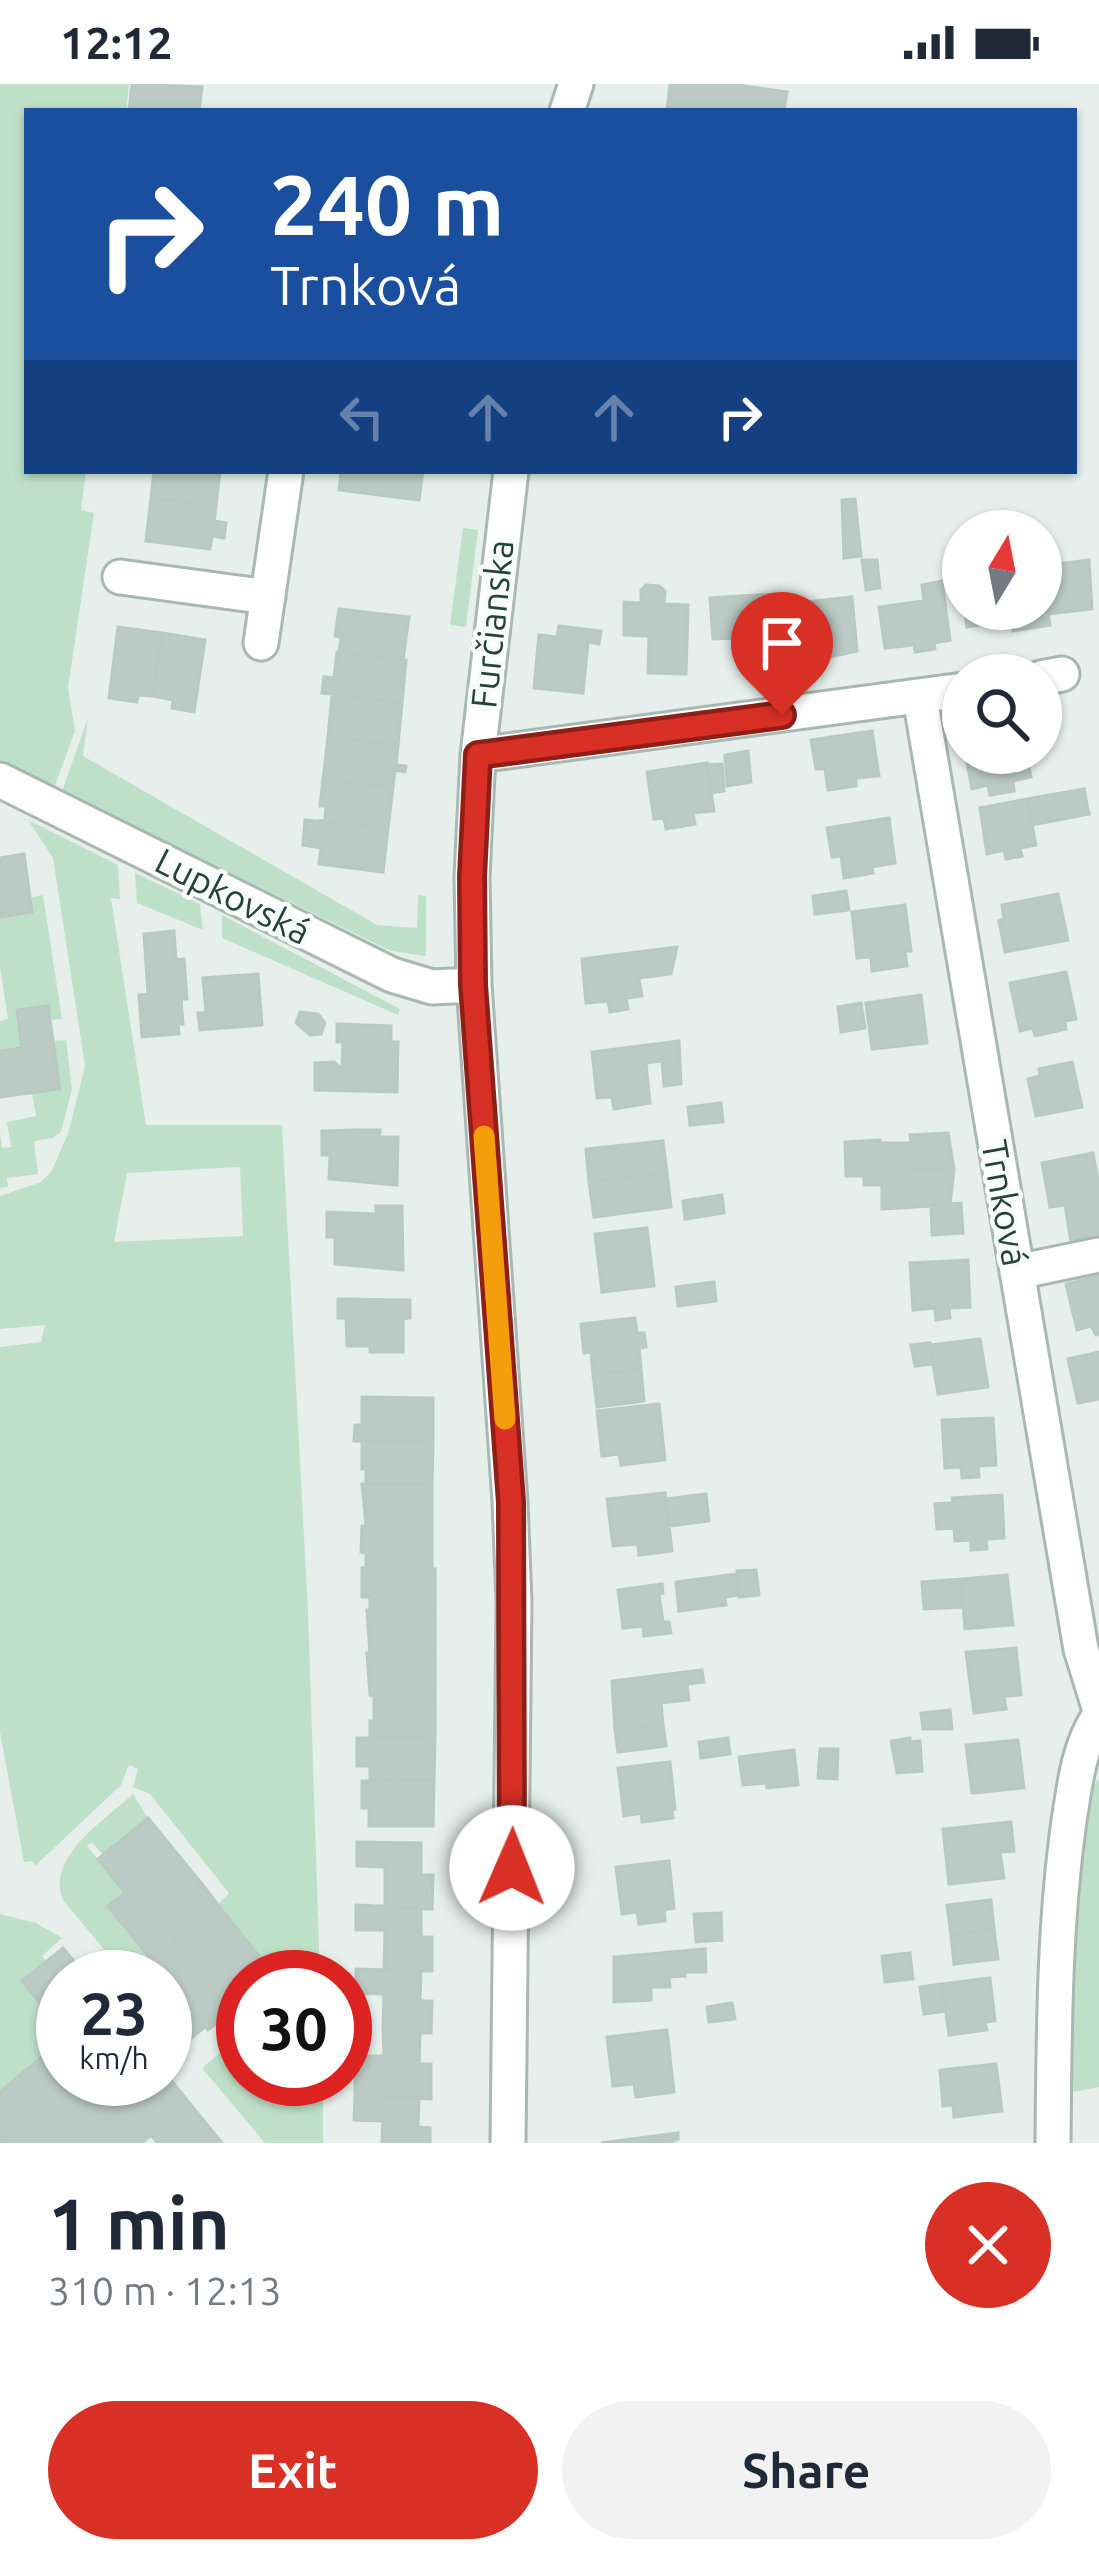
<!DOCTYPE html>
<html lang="en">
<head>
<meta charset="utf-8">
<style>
  body { margin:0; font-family:Ubuntu,sans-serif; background:#f2f2f3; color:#1f2937; height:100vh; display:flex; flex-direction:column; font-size:45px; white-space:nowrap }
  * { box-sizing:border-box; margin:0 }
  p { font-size:39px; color:#747a83 }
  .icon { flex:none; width:66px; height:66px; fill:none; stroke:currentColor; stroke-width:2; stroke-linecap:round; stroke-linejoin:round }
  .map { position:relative; height:2059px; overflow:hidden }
  .drawer { display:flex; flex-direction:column; background:#fff; flex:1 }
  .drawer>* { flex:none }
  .hud { position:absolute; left:24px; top:24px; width:1053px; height:366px; border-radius:0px; box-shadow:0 3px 9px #0004; background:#1a4fa0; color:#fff; overflow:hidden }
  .needle { width:78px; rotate:10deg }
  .fabs { position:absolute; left:942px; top:426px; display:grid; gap:24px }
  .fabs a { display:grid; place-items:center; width:120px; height:120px; border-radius:50%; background:#fff; box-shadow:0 3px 9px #0004; font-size:60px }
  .speed { position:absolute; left:36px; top:1866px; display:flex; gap:24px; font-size:60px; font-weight:700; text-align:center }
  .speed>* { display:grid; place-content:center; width:156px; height:156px; border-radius:50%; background:#fff; box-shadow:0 3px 9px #0004; line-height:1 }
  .speed small { font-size:30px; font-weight:400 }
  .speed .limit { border:18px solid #d22; background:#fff; color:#111 }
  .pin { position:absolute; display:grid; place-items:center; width:102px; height:102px; color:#fff; margin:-123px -51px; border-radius:50% 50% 50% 0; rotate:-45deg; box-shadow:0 0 12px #0007 }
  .pin .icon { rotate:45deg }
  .me { position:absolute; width:132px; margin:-66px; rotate:1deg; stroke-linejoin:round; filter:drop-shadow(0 0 9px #0008) }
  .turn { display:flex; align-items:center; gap:42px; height:252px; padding:0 48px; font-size:54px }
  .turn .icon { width:156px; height:156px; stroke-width:2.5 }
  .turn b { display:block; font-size:84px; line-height:102px }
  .lanes { display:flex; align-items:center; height:114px; padding:0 48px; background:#0003; justify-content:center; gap:60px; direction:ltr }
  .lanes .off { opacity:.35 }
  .round { display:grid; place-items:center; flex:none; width:126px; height:126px; border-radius:63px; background:#f2f2f3 }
  .summary { display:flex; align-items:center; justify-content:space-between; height:204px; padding:0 48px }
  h1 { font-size:72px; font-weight:600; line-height:90px }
  .action { display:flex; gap:24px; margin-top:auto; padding:24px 48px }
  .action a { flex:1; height:138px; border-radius:72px; background:#d93025; color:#fff; font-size:48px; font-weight:600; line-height:138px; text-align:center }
  .action a+a { background:#f2f2f3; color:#1f2937 }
  .status { display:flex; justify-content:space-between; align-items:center; height:84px; padding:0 60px; background:#fff; direction:ltr }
  .status svg { height:33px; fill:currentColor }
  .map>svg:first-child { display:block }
  .green { fill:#bfe0c8; fill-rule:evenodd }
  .building { fill:#bbcac4; stroke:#b8c9c2; stroke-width:3 }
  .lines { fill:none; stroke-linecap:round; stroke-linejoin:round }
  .minor-casing { stroke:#a8b8b2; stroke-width:39 }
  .minor { stroke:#fff; stroke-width:33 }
  .route-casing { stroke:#8d1f18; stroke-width:30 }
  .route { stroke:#d93025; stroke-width:21 }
  .slow { stroke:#f59e0b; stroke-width:21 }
  .labels { text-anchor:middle; stroke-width:9; stroke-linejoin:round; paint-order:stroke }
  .street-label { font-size:36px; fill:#24423a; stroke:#f7fbf9 }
</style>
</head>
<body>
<div class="status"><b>12:12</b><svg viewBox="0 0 49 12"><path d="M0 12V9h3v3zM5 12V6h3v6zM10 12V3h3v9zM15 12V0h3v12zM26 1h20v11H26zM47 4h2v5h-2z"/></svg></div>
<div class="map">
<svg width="1099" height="2059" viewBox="0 0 1099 2059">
  <rect width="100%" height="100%" fill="#e6efeb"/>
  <path class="green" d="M 0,0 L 129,0 L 126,27 L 27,27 L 27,387 L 86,387 L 81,426 L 94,429 L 68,604 L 75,647 L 54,704 L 0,678 Z
    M 463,444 L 478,446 L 466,543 L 450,541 Z
    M 88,634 L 83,672 L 377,841 L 417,844 L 418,811 L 426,812 L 426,872 L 391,867 L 62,707 Z
    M 28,736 L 118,781 L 120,815 L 111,814 L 146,1041 L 282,1041 L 308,1527 L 320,1893 L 276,1893 L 218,1821 L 229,1809 L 150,1710 L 133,1703 L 138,1685 L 129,1681 L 121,1701 L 35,1782 L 33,1777 L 24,1778 L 0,1648 L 0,1263 L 41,1258 L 45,1241 L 0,1245 L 0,1112 L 41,1098 L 51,1088 L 68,1050 L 85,982 L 53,774 ZM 240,1083 L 243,1152 L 114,1158 L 127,1089 Z
    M 135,789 L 200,820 L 203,846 L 137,819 Z
    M 43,811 L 62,935 L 50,936 L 47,922 L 17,926 L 22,964 L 0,967 L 0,937 L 8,935 L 0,882 L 0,833 L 32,828 L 30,814 Z
    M 222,831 L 400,925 L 398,931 L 222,854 Z
    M 66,956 L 72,1005 L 61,1048 L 53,1054 L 34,1057 L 38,1090 L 7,1094 L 8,1103 L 0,1104 L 0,1048 L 2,1064 L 11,1063 L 7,1038 L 36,1032 L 32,1009 L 60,1004 L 53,957 Z
    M 1099,1695 L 1099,2003 L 1072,2008 C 1073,1955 1069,1724 1099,1695 Z
    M 133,1710 L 148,1734 L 103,1771 L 92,1758 L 87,1762 L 125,1809 L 109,1821 L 194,1929 L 172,1947 L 165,1939 L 165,1893 L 127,1893 L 63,1816 C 45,1773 105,1736 133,1710 Z
    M 0,1830 L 36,1839 L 62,1854 L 42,1872 L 46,1877 L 22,1897 L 63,1947 L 63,1955 L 0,2008 Z
    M 243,1949 L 243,1995 L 323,1995 L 323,2059 L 265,2059 L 202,1984 Z"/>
  <path class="building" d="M 132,0 L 202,3 L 199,27 L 129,27 Z
    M 670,0 L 729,0 L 787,8 L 784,27 L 667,27 Z
    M 154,387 L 220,387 L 216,422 L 151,414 Z
    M 341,387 L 423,387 L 419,416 L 339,406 Z
    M 151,414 L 216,422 L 214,437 L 226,439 L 224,454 L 212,452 L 210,465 L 146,457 Z
    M 855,415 L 861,472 L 844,474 L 842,416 Z
    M 862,476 L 877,476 L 880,504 L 866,506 Z
    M 1089,476 L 1092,525 L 1048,530 L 1050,541 L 1032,544 L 1029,525 L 1041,525 L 1041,482 Z
    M 942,497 L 950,556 L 934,559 L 935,565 L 915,568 L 914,561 L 885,564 L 879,523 L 924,517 L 922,501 Z
    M 646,501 L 659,502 L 665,507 L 664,520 L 688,521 L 686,590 L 648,589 L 649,552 L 624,551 L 624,518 L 641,519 L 641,506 Z
    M 774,510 L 779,579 L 740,581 L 738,554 L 713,555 L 710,514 Z
    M 852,513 L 857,567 L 812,577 L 811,564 L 801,565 L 796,519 Z
    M 339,525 L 409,533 L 403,576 L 339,569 L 341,553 L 335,552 Z
    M 964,525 L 1029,525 L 1032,544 L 1013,547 L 1011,536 L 967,543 Z
    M 559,542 L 601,547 L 599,560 L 588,558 L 583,609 L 534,604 L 539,551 L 557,553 Z
    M 118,543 L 162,549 L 153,612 L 138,611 L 137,618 L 109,614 Z
    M 162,549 L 205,556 L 194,628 L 172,624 L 173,616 L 153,612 Z
    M 337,568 L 406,576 L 402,619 L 322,609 L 324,593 L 334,594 Z
    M 332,611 L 402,619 L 398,661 L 328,653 Z
    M 872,647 L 879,692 L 856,694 L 856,702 L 828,706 L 825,685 L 816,685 L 811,656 Z
    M 328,653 L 398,661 L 396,681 L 406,682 L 405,688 L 395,686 L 393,703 L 323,696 Z
    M 748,667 L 751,698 L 727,702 L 725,671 Z
    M 965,669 L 1026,669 L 1031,693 L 1013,697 L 1014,707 L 990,711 L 988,701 L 972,705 Z
    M 707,679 L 714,727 L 693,729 L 695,740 L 666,745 L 664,734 L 654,735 L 647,688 Z
    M 722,680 L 724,707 L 711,709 L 707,681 Z
    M 323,696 L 393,703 L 388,744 L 319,737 L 325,736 L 326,722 L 320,722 Z
    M 1084,705 L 1089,730 L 1032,741 L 1027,715 Z
    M 1027,715 L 1036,761 L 1020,764 L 1022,772 L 1006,775 L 1004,766 L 987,770 L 980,724 Z
    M 889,734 L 895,779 L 872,783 L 873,789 L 844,794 L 841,772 L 832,773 L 827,744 Z
    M 305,736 L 388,744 L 383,788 L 319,780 L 321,764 L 303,761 Z
    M 24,770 L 32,828 L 0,833 L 0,774 Z
    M 846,807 L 849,826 L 815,830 L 813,812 Z
    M 1058,810 L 1068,856 L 1005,868 L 999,837 L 1004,835 L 1002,821 Z
    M 905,821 L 911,867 L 905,867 L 907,882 L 872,887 L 871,873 L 857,874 L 852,828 Z
    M 174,847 L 176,876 L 184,875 L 187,915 L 181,915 L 183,940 L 178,940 L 179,950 L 142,953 L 139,911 L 148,910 L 144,850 Z
    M 677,863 L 671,890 L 639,894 L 642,912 L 626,914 L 628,925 L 610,928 L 608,917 L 586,919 L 582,875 Z
    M 1066,888 L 1076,935 L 1065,937 L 1066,945 L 1035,952 L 1033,944 L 1020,947 L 1010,899 Z
    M 258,890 L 262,941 L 200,946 L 198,929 L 206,929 L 203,894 Z
    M 921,911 L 927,959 L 872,965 L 866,919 Z
    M 861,919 L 865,944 L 841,948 L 838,923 Z
    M 48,922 L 60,1005 L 0,1013 L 0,967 L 22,964 L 17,926 Z
    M 300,928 L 318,930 L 325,939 L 321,950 L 310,951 L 296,939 Z
    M 337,940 L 391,942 L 391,958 L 398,958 L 397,1008 L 315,1006 L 315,979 L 334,978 L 342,985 L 343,958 L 337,958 Z
    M 679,957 L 681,1000 L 664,1002 L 662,977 L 646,979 L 650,1019 L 614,1025 L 612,1013 L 597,1014 L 592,968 Z
    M 1072,978 L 1082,1023 L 1036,1032 L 1028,995 L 1040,992 L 1039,985 Z
    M 721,1019 L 723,1038 L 690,1041 L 688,1023 Z
    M 356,1046 L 380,1046 L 379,1053 L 398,1053 L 397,1101 L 329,1095 L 330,1071 L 322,1071 L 322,1047 Z
    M 948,1049 L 954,1085 L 864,1087 L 864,1092 L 846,1092 L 845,1058 L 880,1056 L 881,1059 L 911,1059 L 910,1051 Z
    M 663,1057 L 667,1089 L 589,1098 L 586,1065 Z
    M 1093,1069 L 1099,1101 L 1099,1153 L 1071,1158 L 1065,1121 L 1050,1123 L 1042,1079 Z
    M 954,1085 L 950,1121 L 882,1125 L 882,1101 L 864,1101 L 864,1087 Z
    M 667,1089 L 671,1123 L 594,1133 L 589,1098 Z
    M 722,1111 L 724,1129 L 685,1135 L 683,1117 Z
    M 961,1119 L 963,1149 L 932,1151 L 931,1121 Z
    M 376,1122 L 402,1122 L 403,1186 L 335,1180 L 335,1153 L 327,1153 L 327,1128 L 376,1130 Z
    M 647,1144 L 654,1202 L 602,1208 L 595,1150 Z
    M 968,1176 L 970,1223 L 949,1224 L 950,1234 L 936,1236 L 935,1224 L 913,1226 L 910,1179 Z
    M 1099,1192 L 1099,1250 L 1096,1251 L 1091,1242 L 1077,1246 L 1066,1200 Z
    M 714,1198 L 716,1217 L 678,1222 L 676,1203 Z
    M 338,1215 L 410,1216 L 410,1234 L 403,1235 L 403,1268 L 370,1268 L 370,1262 L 347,1262 L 346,1234 L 338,1234 Z
    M 635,1234 L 637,1249 L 644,1249 L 646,1263 L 639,1264 L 641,1285 L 593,1291 L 591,1268 L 584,1269 L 581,1240 Z
    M 980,1255 L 988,1303 L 938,1310 L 930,1261 Z
    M 930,1259 L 933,1280 L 915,1282 L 911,1261 Z
    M 1099,1268 L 1099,1315 L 1078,1319 L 1068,1275 Z
    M 641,1285 L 644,1317 L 597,1323 L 593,1291 Z
    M 362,1313 L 433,1314 L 433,1358 L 354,1357 L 355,1341 L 362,1341 Z
    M 659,1320 L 665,1376 L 621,1381 L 619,1370 L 602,1372 L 597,1327 Z
    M 993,1334 L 996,1381 L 978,1382 L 979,1393 L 962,1394 L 961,1383 L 945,1384 L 942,1336 Z
    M 362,1357 L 433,1358 L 432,1400 L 366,1399 L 366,1385 L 362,1385 Z
    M 362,1400 L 432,1400 L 432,1442 L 366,1441 Z
    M 665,1409 L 672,1467 L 639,1471 L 638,1460 L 613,1462 L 607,1415 Z
    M 706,1410 L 709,1437 L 669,1442 L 665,1415 Z
    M 1002,1411 L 1004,1454 L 986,1455 L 987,1465 L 971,1466 L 971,1456 L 955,1457 L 954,1444 L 937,1445 L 935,1420 L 953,1419 L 952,1414 Z
    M 362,1442 L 432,1442 L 432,1485 L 366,1485 L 366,1469 L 361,1468 Z
    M 362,1484 L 435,1485 L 435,1527 L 370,1527 L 370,1513 L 362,1513 Z
    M 756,1486 L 759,1511 L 739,1513 L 737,1487 Z
    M 737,1490 L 739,1511 L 725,1513 L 726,1521 L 679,1527 L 676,1498 Z
    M 1007,1491 L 1013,1541 L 965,1545 L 961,1495 Z
    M 961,1495 L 963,1523 L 924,1525 L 922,1498 Z
    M 662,1500 L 663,1509 L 659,1510 L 663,1538 L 669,1538 L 671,1549 L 644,1552 L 643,1542 L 623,1544 L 618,1506 Z
    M 367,1526 L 435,1527 L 435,1570 L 370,1569 Z
    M 1016,1564 L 1021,1611 L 1004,1612 L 1006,1625 L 974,1629 L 966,1568 Z
    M 367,1569 L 435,1570 L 435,1612 L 370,1611 Z
    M 702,1586 L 704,1598 L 687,1600 L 689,1616 L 661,1619 L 663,1640 L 615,1646 L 612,1597 Z
    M 370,1611 L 435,1612 L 435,1654 L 370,1653 L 370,1637 L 374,1637 L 374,1613 Z
    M 950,1626 L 952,1645 L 923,1645 L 921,1629 Z
    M 663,1640 L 666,1662 L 618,1668 L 615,1646 Z
    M 357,1654 L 435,1654 L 434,1696 L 370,1697 L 370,1682 L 357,1682 Z
    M 728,1654 L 730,1670 L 701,1674 L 699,1658 Z
    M 910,1654 L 910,1658 L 920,1657 L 922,1687 L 897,1689 L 891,1657 Z
    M 1018,1656 L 1024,1704 L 972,1709 L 966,1661 Z
    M 820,1665 L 838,1665 L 837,1695 L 818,1694 Z
    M 794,1666 L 798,1701 L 767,1704 L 766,1699 L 743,1701 L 739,1673 Z
    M 670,1678 L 675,1725 L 672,1726 L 673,1734 L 642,1738 L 641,1729 L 624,1732 L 618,1684 Z
    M 434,1696 L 433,1742 L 369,1742 L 369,1724 L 362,1724 L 362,1697 Z
    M 148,1734 L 202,1800 L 157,1835 L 131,1804 L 125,1809 L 98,1775 Z
    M 1011,1738 L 1014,1767 L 1000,1768 L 1004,1794 L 949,1800 L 943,1745 Z
    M 357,1758 L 421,1759 L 421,1791 L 433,1791 L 432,1825 L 385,1823 L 385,1783 L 357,1782 Z
    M 669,1777 L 674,1824 L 664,1826 L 665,1837 L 639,1840 L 637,1828 L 622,1830 L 616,1783 Z
    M 202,1800 L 218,1821 L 172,1856 L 231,1928 L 208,1946 L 108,1822 L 131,1804 L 157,1835 Z
    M 991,1816 L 994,1845 L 951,1851 L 947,1821 Z
    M 218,1821 L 276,1893 L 243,1893 L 243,1943 L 172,1856 Z
    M 356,1821 L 421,1824 L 421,1853 L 432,1853 L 432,1887 L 384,1886 L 385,1846 L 356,1846 Z
    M 721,1829 L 722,1856 L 696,1858 L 694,1830 Z
    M 994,1845 L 998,1875 L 954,1880 L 951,1851 Z
    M 63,1864 L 87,1893 L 63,1893 L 63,1947 L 22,1897 Z
    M 705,1865 L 706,1888 L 685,1888 L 685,1892 L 669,1893 L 670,1903 L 651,1903 L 651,1916 L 614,1918 L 614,1873 Z
    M 910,1869 L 913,1895 L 885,1898 L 882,1872 Z
    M 356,1885 L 421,1887 L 420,1917 L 432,1917 L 431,1949 L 383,1947 L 384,1910 L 356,1909 Z
    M 990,1894 L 995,1937 L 985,1938 L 987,1946 L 949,1951 L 942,1900 Z
    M 942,1900 L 946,1927 L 924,1930 L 920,1903 Z
    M 732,1919 L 735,1935 L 709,1938 L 707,1923 Z
    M 194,1929 L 205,1943 L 165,1975 L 165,1953 Z
    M 667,1946 L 674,2008 L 636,2013 L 634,2000 L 613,2002 L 607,1953 Z
    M 383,1947 L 420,1949 L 419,1980 L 431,1980 L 431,2015 L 355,2011 L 355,1972 L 384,1972 Z
    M 63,1955 L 63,1995 L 165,1995 L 165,1989 L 222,2059 L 158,2059 L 151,2051 L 142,2059 L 0,2059 L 0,2008 Z
    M 996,1980 L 1002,2027 L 954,2033 L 953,2021 L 943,2022 L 940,1986 Z
    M 355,2011 L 419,2015 L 418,2043 L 430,2044 L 430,2059 L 382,2059 L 383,2037 L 354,2036 Z
    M 678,2049 L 678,2055 L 667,2059 L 601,2059 Z"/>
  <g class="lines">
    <defs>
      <path id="minor" d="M 567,27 L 576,0
        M 120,493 L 268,513
        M 261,559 L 286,387
        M 1041,594 L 1062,590
        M 920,613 L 1081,1565 L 1099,1623
        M 478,671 L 963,606
        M 0,696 L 392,891 L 432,903 L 474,901
        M 1017,1188 L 1099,1171
        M 508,2059 L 514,1518 L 510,1418 L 474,901 L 472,793 L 478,671 L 511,387
        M 1053,2059 C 1054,1952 1054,1844 1069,1737 C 1075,1700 1078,1664 1099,1632"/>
    </defs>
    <use href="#minor" class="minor-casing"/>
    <use href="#minor" class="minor"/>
  </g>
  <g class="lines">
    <defs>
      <path id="route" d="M 512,1784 L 511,1418 L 473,901 L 472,793 L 478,671 L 782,631"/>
    </defs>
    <use href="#route" class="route-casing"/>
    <use href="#route" class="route"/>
    <path class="slow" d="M 484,1052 L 505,1335"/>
  </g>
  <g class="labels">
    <g class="street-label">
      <text transform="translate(492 540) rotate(-84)" y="13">Furčianska</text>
      <text transform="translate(233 812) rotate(27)" y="13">Lupkovská</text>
      <text transform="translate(1005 1119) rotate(80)" y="13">Trnková</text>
    </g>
  </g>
</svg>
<div class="fabs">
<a><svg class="needle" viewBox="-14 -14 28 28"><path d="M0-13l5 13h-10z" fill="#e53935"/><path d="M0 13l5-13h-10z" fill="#747a83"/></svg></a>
<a><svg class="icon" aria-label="search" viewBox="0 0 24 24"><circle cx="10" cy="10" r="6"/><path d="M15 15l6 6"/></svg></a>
</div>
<div class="speed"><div>23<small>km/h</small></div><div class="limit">30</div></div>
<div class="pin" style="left:782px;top:631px;background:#d93025"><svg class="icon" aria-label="arrive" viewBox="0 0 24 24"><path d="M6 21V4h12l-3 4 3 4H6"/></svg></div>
<svg class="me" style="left:512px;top:1784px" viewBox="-20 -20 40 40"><circle r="19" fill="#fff"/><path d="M0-13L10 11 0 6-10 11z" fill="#d93025"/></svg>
<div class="hud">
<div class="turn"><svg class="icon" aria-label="right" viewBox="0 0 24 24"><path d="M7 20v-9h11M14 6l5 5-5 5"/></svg><div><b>240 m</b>Trnková</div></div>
<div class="lanes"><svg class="icon off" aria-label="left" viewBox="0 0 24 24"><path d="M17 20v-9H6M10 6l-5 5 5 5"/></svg><svg class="icon off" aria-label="ahead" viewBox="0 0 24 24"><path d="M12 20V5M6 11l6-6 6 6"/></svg><svg class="icon off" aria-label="ahead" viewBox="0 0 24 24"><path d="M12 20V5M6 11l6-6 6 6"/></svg><svg class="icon" aria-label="right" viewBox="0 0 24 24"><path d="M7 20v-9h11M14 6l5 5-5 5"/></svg></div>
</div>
</div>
<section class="drawer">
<div class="summary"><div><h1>1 min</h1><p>310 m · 12:13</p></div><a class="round" style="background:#d93025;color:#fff"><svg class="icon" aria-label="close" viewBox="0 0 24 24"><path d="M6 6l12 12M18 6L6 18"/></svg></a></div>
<div class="action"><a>Exit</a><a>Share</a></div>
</section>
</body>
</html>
